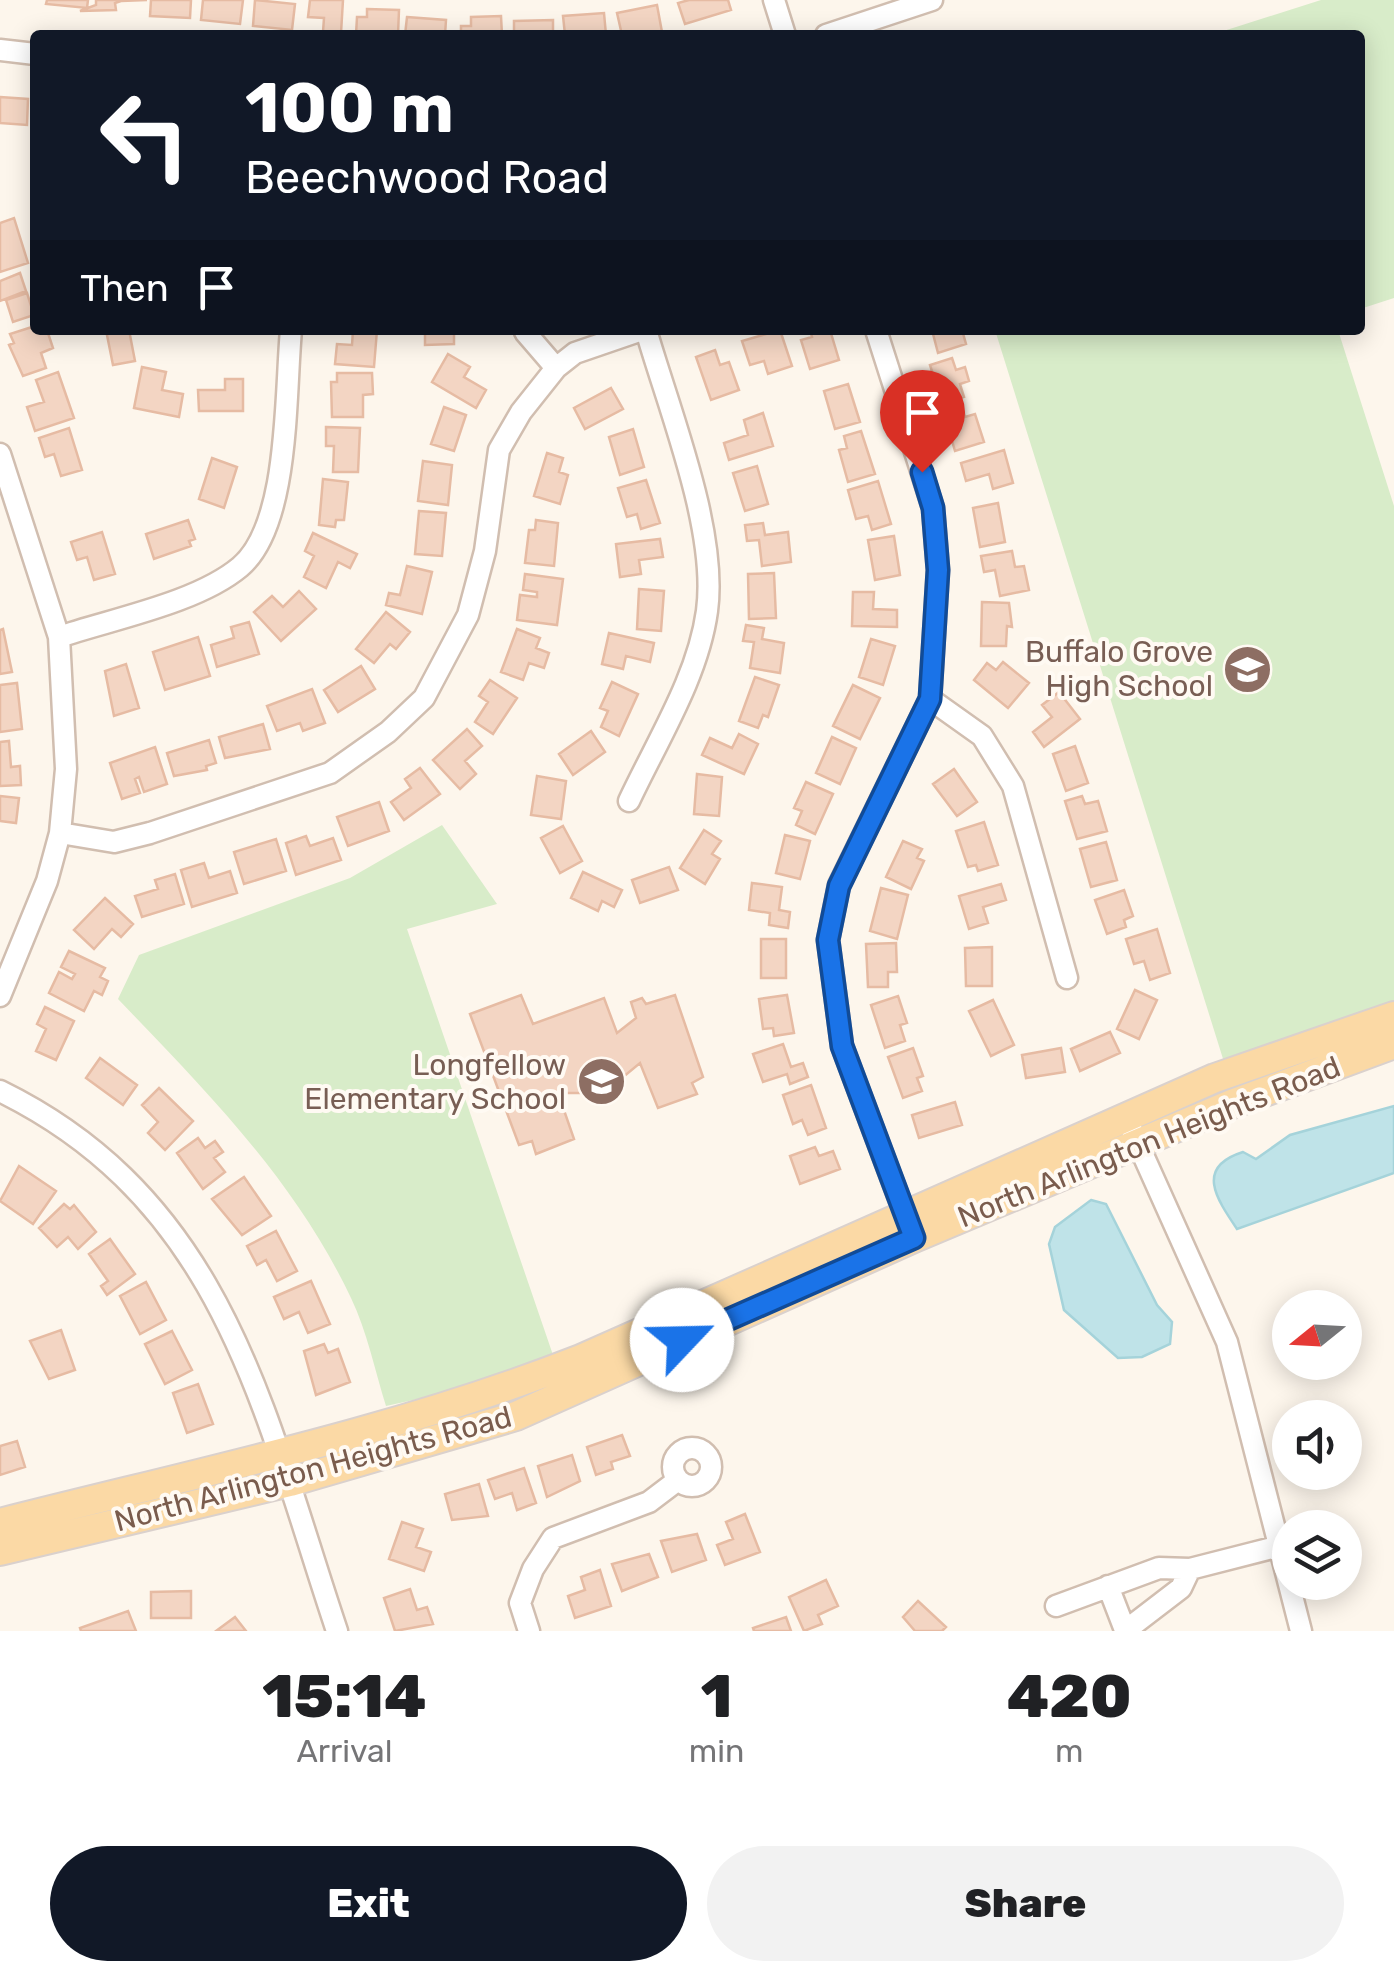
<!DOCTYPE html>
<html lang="en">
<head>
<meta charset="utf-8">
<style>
  body { margin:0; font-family:Rubik,sans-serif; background:#f2f2f2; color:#202124; height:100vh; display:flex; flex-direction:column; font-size:38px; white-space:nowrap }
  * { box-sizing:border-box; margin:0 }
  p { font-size:32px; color:#757577 }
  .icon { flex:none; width:55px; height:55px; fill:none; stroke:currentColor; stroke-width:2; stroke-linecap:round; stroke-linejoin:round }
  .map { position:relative; height:1631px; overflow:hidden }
  .sheet { display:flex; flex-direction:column; background:#fff; flex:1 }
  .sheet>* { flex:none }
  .hud { position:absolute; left:30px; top:30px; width:1335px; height:305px; border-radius:10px; box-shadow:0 5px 25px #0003; background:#111827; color:#fff; overflow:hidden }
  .needle { width:65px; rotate:252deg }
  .controls { position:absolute; left:1272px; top:1290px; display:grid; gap:20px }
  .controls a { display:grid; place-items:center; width:90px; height:90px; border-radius:50%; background:#fff; box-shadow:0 5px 25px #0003; font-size:50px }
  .pin { position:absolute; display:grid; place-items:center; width:85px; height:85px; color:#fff; margin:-102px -42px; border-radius:50% 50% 50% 0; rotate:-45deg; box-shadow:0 0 10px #0007 }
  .pin .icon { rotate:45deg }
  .me { position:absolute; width:110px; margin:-55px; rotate:66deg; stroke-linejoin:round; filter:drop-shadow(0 0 8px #0008) }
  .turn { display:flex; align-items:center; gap:35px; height:210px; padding:0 50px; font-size:45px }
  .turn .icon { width:130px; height:130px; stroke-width:2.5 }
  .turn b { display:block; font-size:70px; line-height:85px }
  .then { display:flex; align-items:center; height:95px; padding:0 50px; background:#0003; gap:20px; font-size:38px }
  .eta { display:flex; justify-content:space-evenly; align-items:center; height:170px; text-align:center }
  .eta b { font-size:60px; font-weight:800; line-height:70px }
  .cta { display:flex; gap:20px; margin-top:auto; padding:20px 50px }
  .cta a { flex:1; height:115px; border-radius:60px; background:#111827; color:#fff; font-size:40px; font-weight:800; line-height:115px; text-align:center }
  .cta a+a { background:#f2f2f2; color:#202124 }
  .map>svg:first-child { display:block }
  .green { fill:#d8ecc9 }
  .water { fill:#bfe3e8; stroke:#a5d3da; stroke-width:2.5 }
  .building { fill:#f3d5c3; stroke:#e6bba3; stroke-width:2.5 }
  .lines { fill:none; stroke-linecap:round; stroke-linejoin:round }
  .minor-casing { stroke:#d1beb0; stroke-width:25 }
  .major-casing { stroke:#dad1cd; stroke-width:32 }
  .minor { stroke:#fff; stroke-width:20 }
  .major { stroke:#fbd9a5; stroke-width:28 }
  .route-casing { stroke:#114b97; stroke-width:25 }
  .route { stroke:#1a73e8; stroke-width:18 }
  .labels { text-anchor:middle; stroke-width:8; stroke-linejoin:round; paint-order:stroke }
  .education-label { font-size:30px; fill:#785e54; stroke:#fffaf3; text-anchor:end }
  .street-label { font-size:30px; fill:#7a5c4d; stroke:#fffaf3 }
</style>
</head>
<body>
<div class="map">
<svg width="1394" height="1631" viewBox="0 0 1394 1631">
  <rect width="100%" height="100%" fill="#fdf6ec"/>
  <path class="green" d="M 1321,0 L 1394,0 L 1394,298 L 1360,309 L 1360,35 L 1211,35 Z
    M 995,330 L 1338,330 L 1394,506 L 1394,1007 L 1224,1062 Z
    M 442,825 L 497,904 L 407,929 L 553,1355 L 463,1389 L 386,1406 C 375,1371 367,1331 351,1298 C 295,1180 207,1092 118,999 L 139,955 L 350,878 Z"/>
  <path class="water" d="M 1394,1106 L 1394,1173 L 1237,1229 C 1216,1198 1195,1167 1243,1152 L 1256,1159 L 1290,1135 Z
    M 1091,1200 L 1106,1204 L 1157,1305 L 1172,1322 L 1170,1344 L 1142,1357 L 1118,1358 L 1064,1310 L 1049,1244 L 1055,1227 Z"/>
  <path class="building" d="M 47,0 L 88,0 L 87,8 L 46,4 Z
    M 96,0 L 147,0 L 121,1 L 115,3 L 116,10 L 80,11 L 96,5 Z
    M 151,0 L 191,0 L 190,18 L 150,16 Z
    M 203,0 L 243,0 L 240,24 L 201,20 Z
    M 255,0 L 295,4 L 292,30 L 253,26 Z
    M 310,0 L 343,0 L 341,33 L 323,32 L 324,18 L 308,17 Z
    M 689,0 L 728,0 L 731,10 L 685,24 L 678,3 Z
    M 657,5 L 662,32 L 622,35 L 617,13 Z
    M 367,9 L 399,10 L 398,35 L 356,35 L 357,17 L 367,17 Z
    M 604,13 L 606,35 L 565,35 L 563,16 Z
    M 501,16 L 502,35 L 461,35 L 461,26 L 471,26 L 471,17 Z
    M 407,17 L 446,20 L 445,35 L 405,35 Z
    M 553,20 L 553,35 L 514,35 L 514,21 Z
    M 0,97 L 28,99 L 27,125 L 0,123 Z
    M 14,218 L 28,263 L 0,272 L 0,223 Z
    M 20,273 L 26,291 L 0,301 L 0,281 Z
    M 27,293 L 34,315 L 13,322 L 6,300 Z
    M 35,326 L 35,330 L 47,330 L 53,348 L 41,353 L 46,368 L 23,376 L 9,345 L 14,343 L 10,334 Z
    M 106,330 L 129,330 L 135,361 L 113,365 Z
    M 353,330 L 377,330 L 374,367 L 335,364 L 337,344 L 352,345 Z
    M 425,330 L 454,330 L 454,344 L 425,345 Z
    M 780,330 L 792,366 L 768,374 L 764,361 L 750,365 L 742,341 Z
    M 810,330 L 830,330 L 839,360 L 810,369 L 801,340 L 812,337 Z
    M 932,330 L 962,330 L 966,344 L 938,353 Z
    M 715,350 L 720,365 L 729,362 L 739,390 L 711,400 L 696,357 Z
    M 448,354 L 470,367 L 464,377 L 486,390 L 476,408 L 432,382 Z
    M 952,358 L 956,370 L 965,367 L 969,381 L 960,384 L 964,397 L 942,403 L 930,365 Z
    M 142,367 L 166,372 L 162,390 L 183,394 L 179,417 L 134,408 Z
    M 58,372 L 74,418 L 35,431 L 27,407 L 44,402 L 36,380 Z
    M 337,373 L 372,373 L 373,394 L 363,395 L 363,417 L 332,417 L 331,382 L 337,382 Z
    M 225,379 L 243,379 L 243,411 L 199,411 L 198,390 L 225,390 Z
    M 848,384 L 860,422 L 835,429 L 824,391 Z
    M 611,388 L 623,409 L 585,429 L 574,408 Z
    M 444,407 L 466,415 L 454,451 L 431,444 Z
    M 962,407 L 965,417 L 975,414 L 984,442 L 955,451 L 944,413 Z
    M 763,413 L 773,446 L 729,460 L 724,443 L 748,435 L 744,420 Z
    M 326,427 L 360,428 L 358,472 L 333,472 L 334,446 L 326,446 Z
    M 69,428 L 82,470 L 61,476 L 54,454 L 45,457 L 39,438 Z
    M 633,429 L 644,467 L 620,475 L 609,437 Z
    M 861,431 L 875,474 L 848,482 L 839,450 L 847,448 L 844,436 Z
    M 1004,450 L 1013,483 L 993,489 L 989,474 L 966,481 L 961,463 Z
    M 547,453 L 563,458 L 559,472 L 568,475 L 560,504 L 534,496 Z
    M 212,458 L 237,467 L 224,508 L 199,499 Z
    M 423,461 L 452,465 L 448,505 L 418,501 Z
    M 757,466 L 768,504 L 745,511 L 733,473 Z
    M 323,479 L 348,482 L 344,520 L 336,520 L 335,527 L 319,525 Z
    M 646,480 L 660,523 L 641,529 L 637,514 L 627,517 L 618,488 Z
    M 878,481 L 891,524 L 872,530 L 868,516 L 856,519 L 848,490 Z
    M 998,503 L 1005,542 L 980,547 L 973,508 Z
    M 419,511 L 446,513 L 442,556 L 415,554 Z
    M 188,520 L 195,539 L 189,541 L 191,546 L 154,559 L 146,534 Z
    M 536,520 L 558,523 L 554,566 L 525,563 L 529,530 L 535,530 Z
    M 763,523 L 765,535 L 788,532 L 791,562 L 762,566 L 759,540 L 747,541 L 745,525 Z
    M 102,532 L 115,574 L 94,580 L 87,557 L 77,560 L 71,542 Z
    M 313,533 L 357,554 L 350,568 L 338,562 L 326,588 L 304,577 L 314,556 L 305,551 Z
    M 894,536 L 900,575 L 875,580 L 868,540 Z
    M 660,539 L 663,557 L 639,560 L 641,574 L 620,577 L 616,544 Z
    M 1012,551 L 1015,567 L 1024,566 L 1029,590 L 1000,596 L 995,570 L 984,572 L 981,556 Z
    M 407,566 L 432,572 L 422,614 L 386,605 L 389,593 L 400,595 Z
    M 774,573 L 776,618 L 749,619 L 748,574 Z
    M 525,574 L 563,579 L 557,625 L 517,620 L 520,595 L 537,597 L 537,592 L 523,590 Z
    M 639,589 L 664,591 L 661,631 L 637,629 Z
    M 299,591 L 316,609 L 281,641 L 254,612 L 272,596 L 283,607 Z
    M 853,592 L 874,592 L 873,609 L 897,610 L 897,627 L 852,626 Z
    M 982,602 L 1009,603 L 1012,627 L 1007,626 L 1006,646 L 981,646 Z
    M 386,612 L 410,632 L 396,649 L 390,644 L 374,663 L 356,649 Z
    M 249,622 L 259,654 L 217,667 L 211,645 L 234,638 L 231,627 Z
    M 746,625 L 764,628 L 762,639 L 784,643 L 780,673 L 750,668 L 754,642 L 743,641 Z
    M 3,629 L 12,672 L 0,674 L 0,630 Z
    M 517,629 L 540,638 L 536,648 L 549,653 L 544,668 L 529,663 L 523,680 L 501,672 Z
    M 609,633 L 654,643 L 650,662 L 626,656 L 623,669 L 602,664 Z
    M 198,637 L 210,676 L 165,690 L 153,652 Z
    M 871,639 L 895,646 L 883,685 L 859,677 Z
    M 1003,662 L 1029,683 L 1008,708 L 974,680 L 987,663 L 996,670 Z
    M 126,664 L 139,708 L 114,716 L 105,671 Z
    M 361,666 L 375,689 L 338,712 L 324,690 Z
    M 755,677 L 779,685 L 768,717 L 763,715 L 758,728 L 739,721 Z
    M 490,680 L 517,698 L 493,734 L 475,722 L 488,702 L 479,696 Z
    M 612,682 L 638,694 L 619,736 L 601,727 L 608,711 L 600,708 Z
    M 17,683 L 22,729 L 0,732 L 0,685 Z
    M 853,685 L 880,698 L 860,739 L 833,726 Z
    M 312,689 L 325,723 L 303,731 L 300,723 L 277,731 L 267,706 Z
    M 1059,692 L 1080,719 L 1044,747 L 1033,732 L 1052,717 L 1042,705 Z
    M 263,724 L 270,749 L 225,758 L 219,737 Z
    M 467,729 L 482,746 L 465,761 L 476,774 L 460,789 L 433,760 Z
    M 591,731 L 605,752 L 573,775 L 559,754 Z
    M 739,734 L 758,744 L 744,774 L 702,755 L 710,738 L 732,748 Z
    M 832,737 L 856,748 L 840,784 L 816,773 Z
    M 209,740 L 216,763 L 206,766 L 207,770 L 174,776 L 167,753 Z
    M 9,741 L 11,767 L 20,766 L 21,785 L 0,786 L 0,742 Z
    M 1075,746 L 1088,783 L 1066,791 L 1053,754 Z
    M 155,747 L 167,784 L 144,792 L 139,777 L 135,779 L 140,793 L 122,799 L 110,763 Z
    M 420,768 L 440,794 L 404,820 L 391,802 L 411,788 L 405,779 Z
    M 954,769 L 977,802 L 957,816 L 933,784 Z
    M 697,774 L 722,777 L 719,816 L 694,814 Z
    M 537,776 L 566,781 L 561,819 L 531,815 Z
    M 806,782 L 833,794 L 815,834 L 796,825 L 802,811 L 794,808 Z
    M 0,796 L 19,798 L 16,823 L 0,821 Z
    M 1082,796 L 1085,804 L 1098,801 L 1107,831 L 1077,839 L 1065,801 Z
    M 379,802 L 389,831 L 348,846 L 337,817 Z
    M 984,822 L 998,865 L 978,871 L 976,865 L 968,867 L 956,831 Z
    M 563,826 L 582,861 L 560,873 L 541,838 Z
    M 704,830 L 721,841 L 712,854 L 720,859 L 705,884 L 680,868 Z
    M 785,835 L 810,841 L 800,879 L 776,873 Z
    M 306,836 L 310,846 L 333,838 L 341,860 L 296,875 L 286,843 Z
    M 276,839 L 286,871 L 244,884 L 234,852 Z
    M 903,841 L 922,849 L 917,858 L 924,861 L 911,889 L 886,877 Z
    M 1106,842 L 1117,880 L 1091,887 L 1080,849 Z
    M 204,863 L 209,878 L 230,871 L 237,893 L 192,907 L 181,870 Z
    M 669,867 L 678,890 L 640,903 L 632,880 Z
    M 583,872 L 622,890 L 614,907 L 602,901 L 598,911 L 571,898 Z
    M 175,874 L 184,904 L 142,917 L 135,896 L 158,889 L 155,880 Z
    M 752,883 L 782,887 L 779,910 L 790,912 L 788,928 L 769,925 L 770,913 L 749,910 Z
    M 1001,884 L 1006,900 L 983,907 L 988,923 L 969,929 L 959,896 Z
    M 881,888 L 908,895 L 897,939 L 870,931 Z
    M 1124,890 L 1133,916 L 1124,920 L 1126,927 L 1107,934 L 1095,900 Z
    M 105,898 L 133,924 L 121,937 L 112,929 L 94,949 L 74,930 Z
    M 1157,929 L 1170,973 L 1150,980 L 1144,961 L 1134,964 L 1126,939 Z
    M 761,939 L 786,939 L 786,978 L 761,978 Z
    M 896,943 L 897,972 L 888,972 L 888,987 L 868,987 L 866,944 Z
    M 992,947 L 992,986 L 966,986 L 965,948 Z
    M 69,951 L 105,968 L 100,977 L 108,981 L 102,995 L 94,991 L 84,1011 L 49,993 L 59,972 L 72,979 L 75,974 L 61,967 Z
    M 1135,990 L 1157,1000 L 1139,1039 L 1117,1029 Z
    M 521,995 L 533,1024 L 604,998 L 617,1033 L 636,1018 L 631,1002 L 642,998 L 646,1004 L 675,995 L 703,1077 L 692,1083 L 697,1094 L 658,1108 L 640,1063 L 611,1087 L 612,1094 L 599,1098 L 597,1093 L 558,1093 L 574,1139 L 536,1154 L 532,1141 L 519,1145 L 470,1014 Z
    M 787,995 L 794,1033 L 774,1036 L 773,1028 L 763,1029 L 759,999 Z
    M 898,996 L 907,1023 L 900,1025 L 905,1041 L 885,1048 L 871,1005 Z
    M 993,1000 L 1014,1045 L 991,1056 L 969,1011 Z
    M 45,1007 L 74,1021 L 56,1060 L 36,1051 L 46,1029 L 37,1024 Z
    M 1110,1032 L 1120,1053 L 1080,1071 L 1071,1049 Z
    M 783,1044 L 791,1067 L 803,1063 L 808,1077 L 790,1084 L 787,1074 L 763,1082 L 753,1054 Z
    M 913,1048 L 923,1076 L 917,1078 L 922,1091 L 903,1098 L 888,1057 Z
    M 1061,1048 L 1065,1072 L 1026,1078 L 1022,1055 Z
    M 100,1058 L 137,1085 L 123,1105 L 86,1078 Z
    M 811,1085 L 826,1128 L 808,1135 L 802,1120 L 793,1124 L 783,1095 Z
    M 159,1088 L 193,1121 L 165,1150 L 148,1133 L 158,1122 L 142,1105 Z
    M 955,1102 L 962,1125 L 919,1138 L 912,1115 Z
    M 198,1138 L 205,1148 L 215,1141 L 223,1152 L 214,1158 L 225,1172 L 203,1189 L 177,1153 Z
    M 815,1147 L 819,1156 L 833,1151 L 840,1169 L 800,1184 L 790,1156 Z
    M 19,1166 L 56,1191 L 33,1224 L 0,1201 Z
    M 244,1177 L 271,1216 L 242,1235 L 212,1199 Z
    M 64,1204 L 70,1209 L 74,1205 L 96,1232 L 78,1249 L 68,1237 L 57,1247 L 39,1228 Z
    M 276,1231 L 297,1271 L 277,1281 L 266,1260 L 257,1265 L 247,1246 Z
    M 110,1239 L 135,1274 L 107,1295 L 101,1286 L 108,1281 L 89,1254 Z
    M 311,1281 L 330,1324 L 308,1333 L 299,1312 L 284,1319 L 274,1297 Z
    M 146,1282 L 166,1320 L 140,1334 L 120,1296 Z
    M 61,1330 L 75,1370 L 49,1379 L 30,1341 Z
    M 172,1331 L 192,1370 L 165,1384 L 145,1344 Z
    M 324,1344 L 328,1353 L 338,1349 L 350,1382 L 316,1395 L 304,1351 Z
    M 198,1384 L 213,1424 L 187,1433 L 173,1393 Z
    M 622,1435 L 630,1456 L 611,1462 L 613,1469 L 596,1475 L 587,1447 Z
    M 17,1441 L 25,1467 L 0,1475 L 0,1446 Z
    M 572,1455 L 580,1481 L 547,1497 L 538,1466 Z
    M 524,1468 L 536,1503 L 517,1510 L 512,1493 L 495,1499 L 488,1480 Z
    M 479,1484 L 488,1516 L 452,1520 L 445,1494 Z
    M 745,1514 L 760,1552 L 725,1565 L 717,1545 L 733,1539 L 726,1522 Z
    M 402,1522 L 423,1529 L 416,1547 L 431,1552 L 424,1571 L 389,1559 Z
    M 697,1534 L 706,1560 L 672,1572 L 661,1541 Z
    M 649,1554 L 658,1577 L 622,1591 L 612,1564 Z
    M 600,1570 L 611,1606 L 575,1618 L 568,1596 L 585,1590 L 581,1577 Z
    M 826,1580 L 838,1606 L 818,1615 L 822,1624 L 804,1631 L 789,1597 Z
    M 410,1589 L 417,1610 L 427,1607 L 433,1624 L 395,1631 L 384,1598 Z
    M 191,1591 L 191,1618 L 151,1618 L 151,1592 Z
    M 918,1601 L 946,1627 L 942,1631 L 915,1631 L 903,1617 Z
    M 128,1611 L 136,1631 L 81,1631 L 80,1628 Z
    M 235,1617 L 246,1631 L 216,1631 Z
    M 786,1617 L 791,1631 L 754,1631 L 753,1628 Z"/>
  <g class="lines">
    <defs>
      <path id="minor" d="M 774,0 L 785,35
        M 826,35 L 932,0
        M 0,50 L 35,54
        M 876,330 L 933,508 L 938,570 L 930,699 L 839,885 L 828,940 L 842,1046 L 910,1228
        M 525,332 L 556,368
        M 0,454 L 59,637 L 66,769 L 60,833 L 47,881 L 0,996
        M 59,637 C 112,619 197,603 240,567 C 290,525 285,393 291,330
        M 930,699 L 982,736 L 1013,786 L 1067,978
        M 629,801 C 657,741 698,677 707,611 C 718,530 669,410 646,330
        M 60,833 L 114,842 L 150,833 L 330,773 L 388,732 L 424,698 L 468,615 L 485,551 L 499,450 L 521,412 L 556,368 L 575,353 L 642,330
        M 0,1091 C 226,1202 264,1414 337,1631
        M 1126,1117 L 1227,1342 L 1301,1631
        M673 1467a19 19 0 1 1 38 0a19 19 0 1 1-38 0Z
        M 1108,1586 L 1125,1630
        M 1056,1606 L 1159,1568 L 1190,1569 L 1280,1546
        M 529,1631 L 520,1603 L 533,1569 L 553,1538 L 649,1502 L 678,1480
        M 1125,1631 L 1181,1588 L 1190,1569"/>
      <path id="major" d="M 0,1523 C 196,1473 392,1433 581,1359 L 1215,1078 L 1394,1016
        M 0,1551 L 290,1482 L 516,1416 L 914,1238 L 1232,1104 L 1394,1044"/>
    </defs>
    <use href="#minor" class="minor-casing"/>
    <use href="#major" class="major-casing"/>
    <use href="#minor" class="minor"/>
    <use href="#major" class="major"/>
  </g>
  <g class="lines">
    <defs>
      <path id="route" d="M 682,1340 L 914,1238 L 842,1046 L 828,940 L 839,886 L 930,699 L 938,570 L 933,508 L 922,472"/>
    </defs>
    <use href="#route" class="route-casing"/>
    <use href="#route" class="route"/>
  </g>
  <defs>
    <symbol id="school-disc" viewBox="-11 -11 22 22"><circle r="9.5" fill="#8d6e63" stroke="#fffaf3"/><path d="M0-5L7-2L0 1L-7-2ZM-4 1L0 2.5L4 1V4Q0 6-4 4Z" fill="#fff"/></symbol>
  </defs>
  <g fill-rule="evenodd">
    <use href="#school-disc" x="1220" y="642" width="55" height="55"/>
    <use href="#school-disc" x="574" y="1054" width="55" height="55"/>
  </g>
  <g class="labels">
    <g class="education-label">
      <text x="1213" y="662">Buffalo Grove<tspan x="1213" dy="34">High School</tspan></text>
      <text x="566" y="1075">Longfellow<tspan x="566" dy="34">Elementary School</tspan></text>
    </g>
    <g class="street-label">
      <text transform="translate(1149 1142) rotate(-22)" y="10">North Arlington Heights Road</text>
      <text transform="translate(313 1469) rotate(-15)" y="10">North Arlington Heights Road</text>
    </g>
  </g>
</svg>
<div class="controls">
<a><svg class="needle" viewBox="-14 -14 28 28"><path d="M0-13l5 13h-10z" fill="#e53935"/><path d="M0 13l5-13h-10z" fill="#757577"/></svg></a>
<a><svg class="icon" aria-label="sound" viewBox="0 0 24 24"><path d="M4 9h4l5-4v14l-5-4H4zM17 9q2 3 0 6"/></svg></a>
<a><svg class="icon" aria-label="layers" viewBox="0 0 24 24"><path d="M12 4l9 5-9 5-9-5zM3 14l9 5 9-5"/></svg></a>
</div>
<div class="pin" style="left:922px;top:472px;background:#d93025"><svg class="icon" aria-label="arrive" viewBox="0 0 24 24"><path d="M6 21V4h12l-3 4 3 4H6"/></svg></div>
<svg class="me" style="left:682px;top:1340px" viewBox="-20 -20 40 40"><circle r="19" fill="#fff"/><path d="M0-13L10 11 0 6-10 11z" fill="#1a73e8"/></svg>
<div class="hud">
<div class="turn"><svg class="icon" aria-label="left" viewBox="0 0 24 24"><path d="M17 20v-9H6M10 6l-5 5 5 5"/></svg><div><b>100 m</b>Beechwood Road</div></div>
<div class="then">Then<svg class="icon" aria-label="arrive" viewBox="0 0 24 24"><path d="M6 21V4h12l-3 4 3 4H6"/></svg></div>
</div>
</div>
<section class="sheet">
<div class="eta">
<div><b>15:14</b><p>Arrival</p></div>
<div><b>1</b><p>min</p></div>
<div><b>420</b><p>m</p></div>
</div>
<div class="cta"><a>Exit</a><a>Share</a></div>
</section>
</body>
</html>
